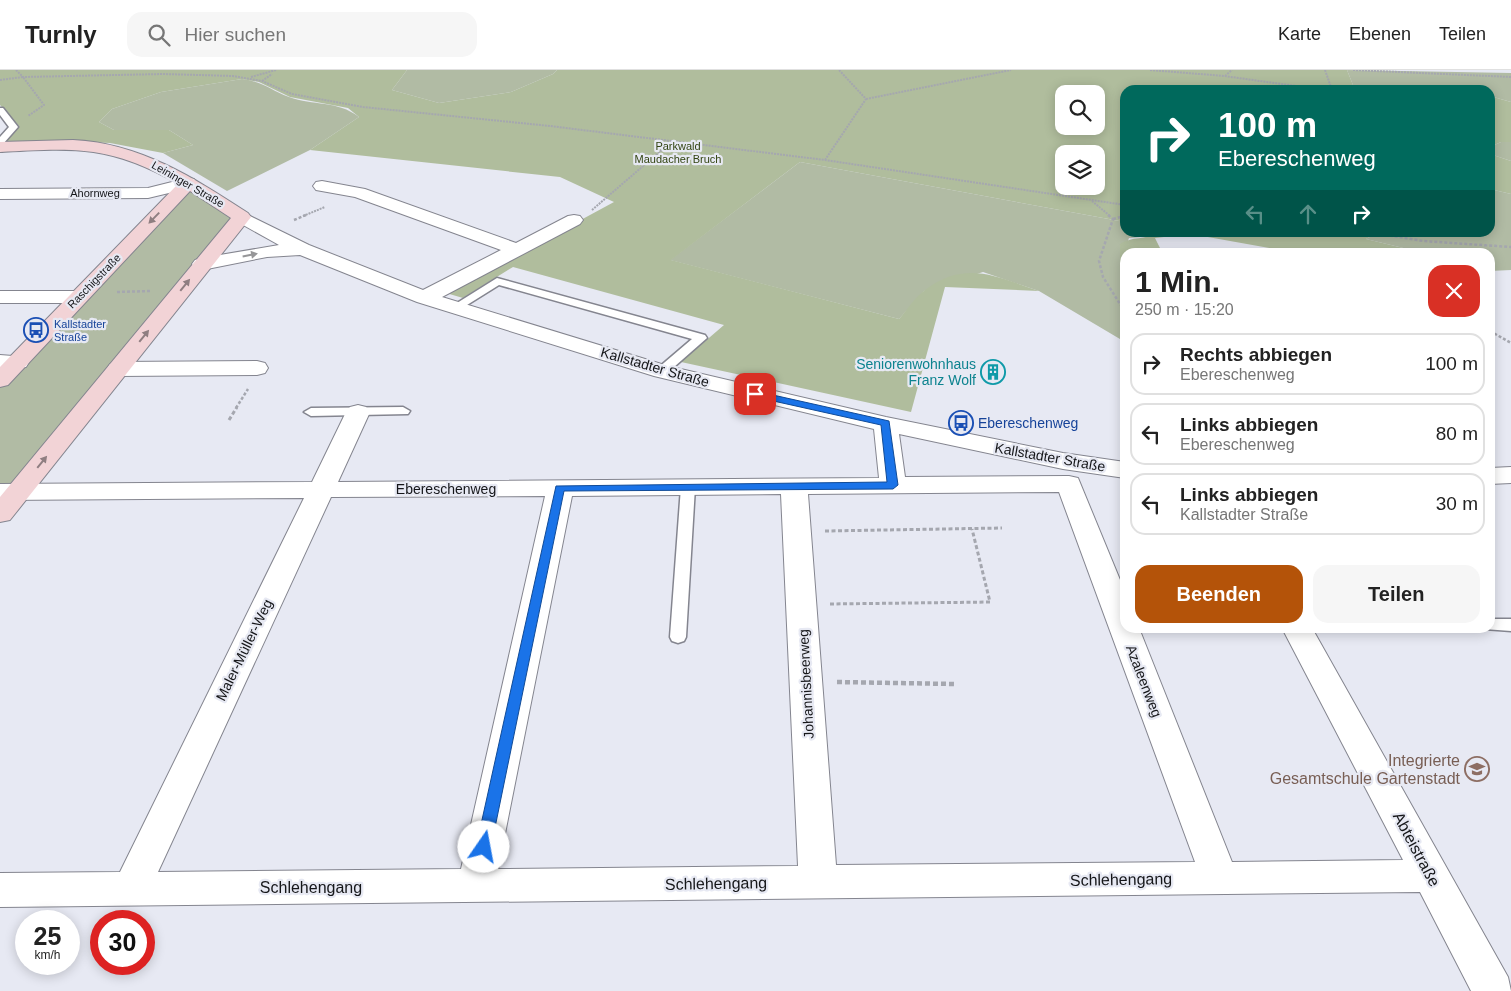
<!DOCTYPE html>
<html lang="de">
<head>
<meta charset="utf-8">
<style>
  body { margin:0; font-family:Helvetica,sans-serif; background:#f6f6f6; color:#222; height:100vh; display:flex; flex-direction:column; font-size:19px; white-space:nowrap }
  * { box-sizing:border-box; margin:0 }
  p { font-size:16px; color:#767676 }
  .icon { flex:none; width:28px; height:28px; fill:none; stroke:currentColor; stroke-width:2; stroke-linecap:round; stroke-linejoin:round }
  .map { position:relative; flex:1; overflow:hidden }
  .details { position:absolute; left:1120px; top:178px; width:375px; height:385px; display:flex; flex-direction:column; background:#fff; border-radius:15px; box-shadow:0 2px 12px #0003 }
  .details>* { flex:none }
  .guide { position:absolute; left:1120px; top:15px; width:375px; height:152px; border-radius:15px; box-shadow:0 2px 12px #0003; background:#00695c; color:#fff; overflow:hidden }
  .tools { position:absolute; left:1055px; top:15px; display:grid; gap:10px }
  .tools a { display:grid; place-items:center; width:50px; height:50px; border-radius:10px; background:#fff; box-shadow:0 2px 12px #0003; font-size:25px }
  .speed { position:absolute; left:15px; top:840px; display:flex; gap:10px; font-size:25px; font-weight:700; text-align:center }
  .speed>* { display:grid; place-content:center; width:65px; height:65px; border-radius:50%; background:#fff; box-shadow:0 2px 12px #0003; line-height:1 }
  .speed small { font-size:12px; font-weight:400 }
  .speed .limit { border:8px solid #d22; background:#fff; color:#111 }
  .pin { position:absolute; display:grid; place-items:center; width:42px; height:42px; color:#fff; margin:-21px; border-radius:10px; box-shadow:0 2px 8px #0006 }
  .me { position:absolute; width:55px; margin:-28px; rotate:12deg; stroke-linejoin:round; filter:drop-shadow(0 0 4px #0008) }
  .turn { display:flex; align-items:center; gap:18px; height:105px; padding:0 15px; font-size:22px }
  .turn .icon { width:65px; height:65px; stroke-width:2.5 }
  .turn b { display:block; font-size:35px; line-height:42px }
  .lanes { display:flex; align-items:center; height:48px; padding:0 15px; background:#0003; justify-content:center; gap:25px; direction:ltr }
  .lanes .off { opacity:.35 }
  .round { display:grid; place-items:center; flex:none; width:52px; height:52px; border-radius:15px; background:#f6f6f6 }
  .head { display:flex; align-items:center; justify-content:space-between; height:85px; padding:0 15px }
  h1 { font-size:30px; font-weight:600; line-height:38px }
  .action { display:flex; gap:10px; margin-top:auto; padding:10px 15px }
  .action a { flex:1; height:58px; border-radius:15px; background:#b45309; color:#fff; font-size:20px; font-weight:600; line-height:58px; text-align:center }
  .action a+a { background:#f6f6f6; color:#222 }
  ul { padding:0; list-style:none }
  li { display:flex; align-items:center; gap:15px; height:62px; margin:0 10px 8px; padding:0 5px; border:2px solid #e0e0e0; border-radius:15px }
  li div { flex:1 }
  li b { display:block; font-size:19px }
  li em { font-style:normal }
  header { display:flex; align-items:center; gap:30px; box-sizing:border-box; height:70px; padding:0 25px; background:#fff; border-bottom:1px solid #e0e0e0 }
  header strong { font-size:24px }
  nav { display:flex; gap:28px; margin-inline-start:auto; font-size:18px }
  .search { width:350px; height:45px; background:#f6f6f6; display:flex; align-items:center; gap:12px; box-sizing:border-box; padding:0 18px; border-radius:15px; color:#767676; font-size:19px }
  .map>svg:first-child { display:block }
  .green { fill:#b1bba4 }
  .forest { fill:#b0bd9d; fill-rule:evenodd }
  .lines { fill:none; stroke-linecap:round; stroke-linejoin:round }
  .lane-casing { stroke:#84858f; stroke-width:3 }
  .street-casing { stroke:#84858f; stroke-width:2 }
  .secondary-casing { stroke:#84858f; stroke-width:2 }
  .path-far3 { stroke:#a5a7af; stroke-width:2; stroke-dasharray:2 1; stroke-linecap:butt }
  .path-far2 { stroke:#a5a7af; stroke-width:2.5; stroke-dasharray:3 2; stroke-linecap:butt }
  .path-far1 { stroke:#a5a7af; stroke-width:3; stroke-dasharray:4 2.5; stroke-linecap:butt }
  .path { stroke:#a5a7af; stroke-width:4.5; stroke-dasharray:5 3; stroke-linecap:butt }
  .lane { fill:#fff; fill-rule:evenodd }
  .street { fill:#fff; fill-rule:evenodd }
  .secondary { fill:#f2d3d6; fill-rule:evenodd }
  .oneway { fill:#8f7e81 }
  .oneway2 { fill:#969698 }
  .route { fill:#1a73e8; stroke:#114b97 }
  .labels { text-anchor:middle; stroke-width:4.5; stroke-linejoin:round; paint-order:stroke }
  .far-park-label { font-size:11px; fill:#324411; stroke:#e7e9f3 }
  .far-street-label { font-size:11px; fill:#151619; stroke:#e7e9f3 }
  .far-transit-label { font-size:11px; fill:#164399; stroke:#e7e9f3; text-anchor:start }
  .culture-label { font-size:14px; fill:#0d838f; stroke:#e7e9f3; text-anchor:end }
  .street-label { font-size:14px; fill:#151619; stroke:#e7e9f3 }
  .transit-label { font-size:14px; fill:#164399; stroke:#e7e9f3; text-anchor:start }
  .near-education-label { font-size:16px; fill:#785e54; stroke:#e7e9f3; text-anchor:end }
  .near-street-label { font-size:16px; fill:#151619; stroke:#e7e9f3 }
</style>
</head>
<body>
<header>
<strong>Turnly</strong>
<div class="search"><svg class="icon" aria-label="search" viewBox="0 0 24 24"><circle cx="10" cy="10" r="6"/><path d="M15 15l6 6"/></svg>Hier suchen</div>
<nav><a>Karte</a><a>Ebenen</a><a>Teilen</a></nav>
</header>
<div class="map">
<svg width="1511" height="921" viewBox="0 0 1511 921">
  <rect width="100%" height="100%" fill="#e7e9f3"/>
  <path class="green" d="M 407,0 L 557,0 L 553,4 L 511,22 L 439,33 L 392,20 Z
    M 1347,0 L 1511,3 L 1511,32 L 1490,26 L 1490,20 L 1355,20 Z
    M 242,9 C 264,12 270,20 289,27 C 313,36 337,30 359,47 L 310,80 L 227,121 L 163,83 L 193,75 L 169,60 L 114,60 L 99,52 L 112,39 L 161,22 Z
    M 1501,72 L 1511,72 L 1511,91 L 1490,84 L 1490,77 Z
    M 800,92 L 1125,152 L 1125,162 L 1156,163 L 1152,166 L 1129,168 L 1120,192 L 1125,199 L 1125,272 L 1039,221 L 983,202 L 924,221 L 899,249 L 670,190 Z
    M 188,113 L 242,147 L 0,444 L 0,310 Z
    M 1490,119 L 1511,124 L 1511,200 L 1490,201 L 1490,182 L 1420,182 L 1366,169 L 1377,163 L 1490,162 Z"/>
  <path class="forest" d="M 0,0 L 407,0 L 392,20 L 439,33 L 511,22 L 553,4 L 557,0 L 1347,0 L 1355,20 L 1125,20 L 1125,152 L 800,92 L 671,190 L 899,249 C 907,240 915,227 925,220 C 966,189 997,207 1039,221 L 945,217 L 911,342 L 681,292 L 724,255 L 513,197 L 463,228 L 446,223 L 614,132 L 560,107 L 310,80 L 359,47 L 348,38 L 290,27 L 259,12 L 242,9 L 161,22 L 112,39 L 99,52 L 114,60 L 169,60 L 193,75 L 163,83 L 110,73 L 68,71 L 2,76 L 19,56 L 0,35 ZM 1064,24 L 1096,24 L 1096,56 L 1064,56 ZM 1064,84 L 1096,84 L 1096,116 L 1064,116 Z
    M 1490,26 L 1511,32 L 1511,72 L 1501,72 L 1490,77 Z
    M 1490,84 L 1511,91 L 1511,124 L 1490,119 Z
    M 1156,163 L 1377,163 L 1366,169 L 1420,182 L 1291,182 L 1191,164 L 1155,168 L 1162,182 L 1125,182 L 1125,199 L 1120,193 L 1120,174 C 1132,166 1146,170 1156,163 Z"/>
  <g class="lines">
    <defs>
      <path id="lane" d="M 0,38 L 3,38 L 18,57 L 3,74 L 0,75 L 0,67 L 9,57 L 0,45 Z
        M 497,208 L 705,265 L 707,268 L 666,304 L 658,304 L 656,301 L 658,298 L 692,269 L 499,215 L 459,240 L 455,241 L 449,238 Z
        M 403,337 L 410,341 L 408,344 L 311,346 L 304,342 L 311,338 Z
        M 688,413 L 693,414 L 695,417 L 686,567 L 684,571 L 678,573 L 672,571 L 670,567 L 681,417 L 683,414 Z
        M 1490,549 L 1511,549 L 1511,561 L 1484,559 L 1483,558 L 1490,558 Z"/>
      <path id="street" d="M 188,108 L 194,109 L 197,113 L 194,117 L 148,128 L 0,129 L 0,119 L 148,118 Z
        M 322,111 L 365,119 L 516,173 L 568,146 L 574,145 L 580,146 L 583,150 L 580,154 L 442,227 L 668,296 L 886,347 L 1063,383 L 1125,392 L 1125,408 L 1063,399 L 899,364 L 905,407 L 1069,406 L 1078,408 L 1125,522 L 1125,558 L 1139,558 L 1232,792 L 1403,790 L 1282,558 L 1312,558 L 1508,907 L 1511,921 L 1471,921 L 1420,822 L 0,837 L 0,803 L 120,802 L 304,428 L 0,430 L 0,414 L 312,412 L 346,342 L 350,337 L 358,335 L 366,337 L 370,342 L 338,412 L 879,408 L 874,359 L 654,306 L 417,232 L 300,185 L 267,187 L 202,200 L 195,198 L 192,194 L 195,190 L 202,188 L 279,175 L 236,151 L 233,147 L 236,143 L 242,142 L 309,175 L 423,220 L 501,180 L 355,127 L 316,120 L 313,116 L 316,112 ZM 1059,422 L 1195,792 L 836,795 L 808,424 ZM 781,424 L 798,796 L 498,799 L 572,426 ZM 545,426 L 461,799 L 158,802 L 331,427 Z
        M 0,221 L 78,221 L 85,223 L 88,227 L 85,231 L 78,233 L 0,233 Z
        M 0,285 L 26,287 L 29,292 L 26,297 L 0,299 Z
        M 257,291 L 265,293 L 268,298 L 265,303 L 257,305 L 118,306 L 110,304 L 107,299 L 110,294 L 118,292 Z
        M 1511,397 L 1511,413 L 1490,414 L 1490,398 Z"/>
      <path id="secondary" d="M 73,70 C 140,73 194,108 248,143 L 251,147 L 10,450 L 0,452 L 0,427 L 231,148 L 190,121 L 8,315 L 0,317 L 0,297 L 178,114 C 111,75 74,78 0,82 L 0,72 Z"/>
    </defs>
    <use href="#lane" class="lane-casing"/>
    <use href="#street" class="street-casing"/>
    <use href="#secondary" class="secondary-casing"/>
    <path class="path-far3" d="M 16,0 L 23,7 L 163,4 L 233,6 L 262,11 L 292,24 L 363,37 L 550,56 L 825,90 L 1125,135
      M 1150,0 L 1224,6 L 1325,20
      M 1325,0 L 1332,20
      M 1353,0 L 1511,7
      M 1225,6 L 1232,0
      M 251,7 L 276,0
      M 0,10 L 23,7 L 44,35 L 28,46
      M 262,11 L 272,4
      M 866,29 L 1011,0
      M 825,90 L 866,29 L 839,0
      M 1092,131 L 1110,146
      M 592,140 L 671,72
      M 303,146 L 325,137"/>
    <path class="path-far2" d="M 1108,145 L 1113,149 L 1099,191 L 1103,207 L 1125,242
      M 1113,149 L 1125,146
      M 294,150 L 306,145
      M 1333,162 L 1364,165 L 1375,163
      M 1375,163 L 1423,171 L 1511,177
      M 117,222 L 151,221
      M 1490,261 L 1511,273
      M 236,338 L 248,319"/>
    <path class="path-far1" d="M 229,350 L 237,337
      M 825,461 L 1002,458
      M 830,534 L 990,532 L 972,459"/>
    <path class="path" d="M 837,612 L 954,614"/>
    <use href="#lane" class="lane"/>
    <use href="#street" class="street"/>
    <use href="#secondary" class="secondary"/>
  </g>
  <defs><path id="oneway-solid" d="M-6-.8H1V-3.2L6.5 0L1 3.2V.8H-6Z" transform="scale(1.25)"/></defs>
  <g class="oneway">
    <use href="#oneway-solid" transform="translate(154 148) rotate(134)"/>
    <use href="#oneway-solid" transform="translate(185 215) rotate(-51)"/>
    <use href="#oneway-solid" transform="translate(144 266) rotate(-51)"/>
    <use href="#oneway-solid" transform="translate(42 392) rotate(-51)"/>
  </g>
  <use class="oneway2" href="#oneway-solid" transform="translate(250 185) rotate(-11)"/>
  <path class="route" d="M 755,321 L 889,351 L 898,415 L 893,419 L 564,421 L 491,777 L 489,782 L 484,784 L 478,782 L 476,777 L 556,416 L 887,412 L 881,355 L 751,326 L 750,324 Z"/>
  <defs>
    <symbol id="bus-ring" viewBox="-11 -11 22 22"><circle r="9.5" fill="#e7e9f3" stroke="#1a4fb4" stroke-width="1.5"/><path d="M-5-6H5V4H4V6H2V4H-2V6H-4V4H-5ZM-3.5-4V0h7V-4ZM-3.5 1.2v1.5H-2V1.2ZM2 1.2v1.5H3.5V1.2Z" fill="#1a4fb4"/></symbol>
    <symbol id="building-ring" viewBox="-11 -11 22 22"><circle r="9.5" fill="#e7e9f3" stroke="#0f9aa8" stroke-width="1.5"/><path d="M-4-6H4V6H1V3H-1V6H-4ZM-2.5-4.3h1.7v1.8h-1.7ZM.8-4.3h1.7v1.8H.8ZM-2.5-1h1.7V.8h-1.7ZM.8-1h1.7V.8H.8Z" fill="#0f9aa8"/></symbol>
    <symbol id="school-ring" viewBox="-11 -11 22 22"><circle r="9.5" fill="#e7e9f3" stroke="#8d6e63" stroke-width="1.5"/><path d="M0-5L7-2L0 1L-7-2ZM-4 1L0 2.5L4 1V4Q0 6-4 4Z" fill="#8d6e63"/></symbol>
  </defs>
  <g fill-rule="evenodd">
    <use href="#bus-ring" x="22" y="246" width="28" height="28"/>
    <use href="#building-ring" x="979" y="288" width="28" height="28"/>
    <use href="#bus-ring" x="947" y="339" width="28" height="28"/>
    <use href="#school-ring" x="1463" y="685" width="28" height="28"/>
  </g>
  <g class="labels">
    <g class="far-park-label">
      <text x="678" y="80">Parkwald<tspan x="678" dy="13">Maudacher Bruch</tspan></text>
    </g>
    <g class="far-street-label">
      <text transform="translate(188 114) rotate(30)" y="4">Leininger Straße</text>
      <text x="95" y="127">Ahornweg</text>
      <text transform="translate(94 211) rotate(-46)" y="4">Raschigstraße</text>
    </g>
    <g class="far-transit-label">
      <text x="54" y="258">Kallstadter<tspan x="54" dy="13">Straße</tspan></text>
    </g>
    <g class="culture-label">
      <text x="976" y="299">Seniorenwohnhaus<tspan x="976" dy="16">Franz Wolf</tspan></text>
    </g>
    <g class="street-label">
      <text transform="translate(655 297) rotate(16)" y="5">Kallstadter Straße</text>
      <text transform="translate(1050 387) rotate(10)" y="5">Kallstadter Straße</text>
      <text x="446" y="424">Ebereschenweg</text>
      <text transform="translate(244 580) rotate(-64)" y="5">Maler-Müller-Weg</text>
      <text transform="translate(1144 611) rotate(69)" y="5">Azaleenweg</text>
      <text transform="translate(806 614) rotate(-93)" y="5">Johannisbeerweg</text>
    </g>
    <g class="transit-label">
      <text x="978" y="358">Ebereschenweg</text>
    </g>
    <g class="near-education-label">
      <text x="1460" y="696">Integrierte<tspan x="1460" dy="18">Gesamtschule Gartenstadt</tspan></text>
    </g>
    <g class="near-street-label">
      <text transform="translate(1417 779) rotate(62)" y="6">Abteistraße</text>
      <text transform="translate(1121 809) rotate(-1)" y="6">Schlehengang</text>
      <text transform="translate(716 813) rotate(-1)" y="6">Schlehengang</text>
      <text x="311" y="823">Schlehengang</text>
    </g>
  </g>
</svg>
<div class="tools">
<a><svg class="icon" aria-label="search" viewBox="0 0 24 24"><circle cx="10" cy="10" r="6"/><path d="M15 15l6 6"/></svg></a>
<a><svg class="icon" aria-label="layers" viewBox="0 0 24 24"><path d="M12 4l9 5-9 5-9-5zM3 14l9 5 9-5"/></svg></a>
</div>
<div class="speed"><div>25<small>km/h</small></div><div class="limit">30</div></div>
<div class="pin" style="left:755px;top:324px;background:#d93025"><svg class="icon" aria-label="arrive" viewBox="0 0 24 24"><path d="M6 21V4h12l-3 4 3 4H6"/></svg></div>
<svg class="me" style="left:484px;top:777px" viewBox="-20 -20 40 40"><circle r="19" fill="#fff"/><path d="M0-13L10 11 0 6-10 11z" fill="#1a73e8"/></svg>
<div class="guide">
<div class="turn"><svg class="icon" aria-label="right" viewBox="0 0 24 24"><path d="M7 20v-9h11M14 6l5 5-5 5"/></svg><div><b>100 m</b>Ebereschenweg</div></div>
<div class="lanes"><svg class="icon off" aria-label="left" viewBox="0 0 24 24"><path d="M17 20v-9H6M10 6l-5 5 5 5"/></svg><svg class="icon off" aria-label="ahead" viewBox="0 0 24 24"><path d="M12 20V5M6 11l6-6 6 6"/></svg><svg class="icon" aria-label="right" viewBox="0 0 24 24"><path d="M7 20v-9h11M14 6l5 5-5 5"/></svg></div>
</div>
<section class="details">
<div class="head"><div><h1>1 Min.</h1><p>250 m · 15:20</p></div><a class="round" style="background:#d93025;color:#fff"><svg class="icon" aria-label="close" viewBox="0 0 24 24"><path d="M6 6l12 12M18 6L6 18"/></svg></a></div>
<ul>
<li><svg class="icon" aria-label="right" viewBox="0 0 24 24"><path d="M7 20v-9h11M14 6l5 5-5 5"/></svg><div><b>Rechts abbiegen</b><p>Ebereschenweg</p></div><em>100 m</em></li>
<li><svg class="icon" aria-label="left" viewBox="0 0 24 24"><path d="M17 20v-9H6M10 6l-5 5 5 5"/></svg><div><b>Links abbiegen</b><p>Ebereschenweg</p></div><em>80 m</em></li>
<li><svg class="icon" aria-label="left" viewBox="0 0 24 24"><path d="M17 20v-9H6M10 6l-5 5 5 5"/></svg><div><b>Links abbiegen</b><p>Kallstadter Straße</p></div><em>30 m</em></li>
</ul>
<div class="action"><a>Beenden</a><a>Teilen</a></div>
</section>
</div>
</body>
</html>
